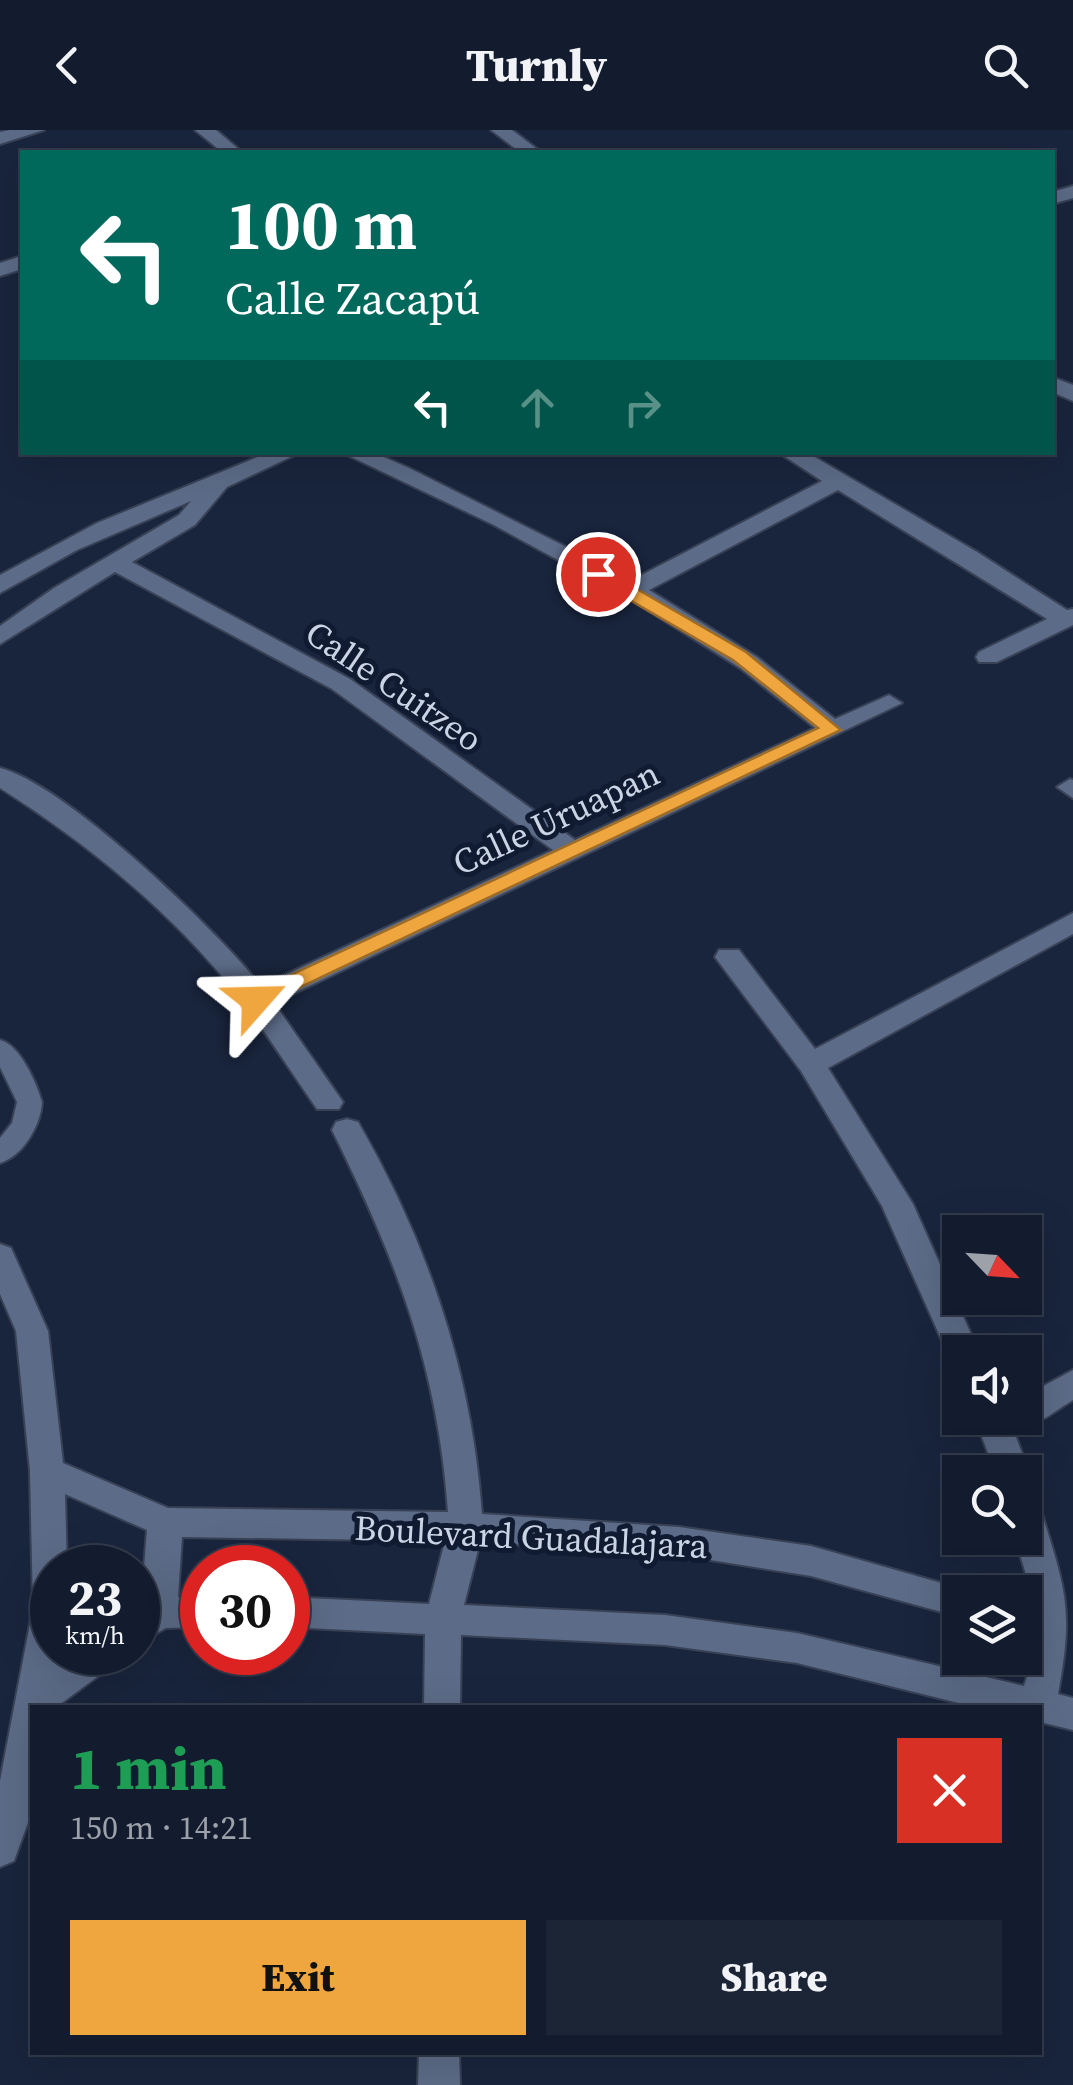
<!DOCTYPE html>
<html lang="en">
<head>
<meta charset="utf-8">
<style>
  body { margin:0; font-family:"Source Serif 4",serif; background:#1c2536; color:#f1f3f6; height:100vh; display:flex; flex-direction:column; font-size:38px; white-space:nowrap }
  * { box-sizing:border-box; margin:0 }
  p { font-size:32px; color:#9da1aa }
  .icon { flex:none; width:55px; height:55px; fill:none; stroke:currentColor; stroke-width:2; stroke-linecap:round; stroke-linejoin:round }
  .map { position:relative; flex:1; overflow:hidden }
  .details { position:absolute; left:30px; top:1575px; width:1012px; height:350px; display:flex; flex-direction:column; background:#131c2e; border-radius:0px; box-shadow:0 10px 40px #0002,0 0 0 2px #323a4a }
  .details>* { flex:none }
  .top-card { position:absolute; left:20px; top:20px; width:1035px; height:305px; border-radius:0px; box-shadow:0 10px 40px #0002,0 0 0 2px #323a4a; background:#00695c; color:#fff; overflow:hidden }
  .needle { width:65px; rotate:115deg }
  .buttons { position:absolute; left:942px; top:1085px; display:grid; gap:20px }
  .buttons a { display:grid; place-items:center; width:100px; height:100px; border-radius:0px; background:#131c2e; box-shadow:0 10px 40px #0002,0 0 0 2px #323a4a; font-size:50px }
  .speed { position:absolute; left:30px; top:1415px; display:flex; gap:20px; font-size:50px; font-weight:700; text-align:center }
  .speed>* { display:grid; place-content:center; width:130px; height:130px; border-radius:50%; background:#131c2e; box-shadow:0 10px 40px #0002,0 0 0 2px #323a4a; line-height:1 }
  .speed small { font-size:25px; font-weight:400 }
  .speed .limit { border:15px solid #d22; background:#fff; color:#111 }
  .pin { position:absolute; display:grid; place-items:center; width:85px; height:85px; color:#fff; margin:-42px; border:5px solid #fff; border-radius:50%; box-shadow:0 2px 10px #0007 }
  .me { position:absolute; width:110px; margin:-55px; rotate:65deg; stroke-linejoin:round; filter:drop-shadow(0 0 8px #0008) }
  .turn { display:flex; align-items:center; gap:35px; height:210px; padding:0 40px; font-size:45px }
  .turn .icon { width:130px; height:130px; stroke-width:2.5 }
  .turn b { display:block; font-size:70px; line-height:85px }
  .lanes { display:flex; align-items:center; height:95px; padding:0 40px; background:#0003; justify-content:center; gap:50px; direction:ltr }
  .lanes .off { opacity:.35 }
  .round { display:grid; place-items:center; flex:none; width:105px; height:105px; border-radius:0px; background:#1c2536 }
  .summary { display:flex; align-items:center; justify-content:space-between; height:170px; padding:0 40px }
  h1 { font-size:60px; font-weight:800; line-height:75px; color:#1e9e55 }
  .action { display:flex; gap:20px; margin-top:auto; padding:20px 40px }
  .action a { flex:1; height:115px; border-radius:0px; background:#f0a63e; color:#111; font-size:40px; font-weight:800; line-height:115px; text-align:center }
  .action a+a { background:#1c2536; color:#f1f3f6 }
  header { display:flex; justify-content:space-between; align-items:center; height:130px; padding:0 40px; background:#131c2e; font-size:45px; font-weight:800 }
  .map>svg:first-child { display:block }
  .lines { fill:none; stroke-linecap:round; stroke-linejoin:round }
  .lane-casing { stroke:#384155; stroke-width:4 }
  .street-casing { stroke:#384155; stroke-width:4 }
  .lane { fill:#5c6b87; fill-rule:evenodd }
  .street { fill:#5c6b87; fill-rule:evenodd }
  .route { fill:#f0a63e; stroke:#9c6c28; stroke-width:2.5 }
  .labels { text-anchor:middle; stroke-width:10; stroke-linejoin:round; paint-order:stroke }
  .street-label { font-size:35px; fill:#cbd4e4; stroke:#101b32 }
</style>
</head>
<body>
<header><svg class="icon" aria-label="back" viewBox="0 0 24 24"><path d="M15 5l-7 7 7 7"/></svg>Turnly<svg class="icon" aria-label="search" viewBox="0 0 24 24"><circle cx="10" cy="10" r="6"/><path d="M15 15l6 6"/></svg></header>
<div class="map">
<svg width="1073" height="1955" viewBox="0 0 1073 1955">
  <rect width="100%" height="100%" fill="#19253d"/>
  <g class="lines">
    <defs>
      <path id="lane" d="M 0,910 C 20,915 36,952 42,972 C 41,995 23,1026 0,1033 L 0,1008 L 12,993 L 17,972 L 0,937 Z"/>
      <path id="street" d="M 10,0 L 44,0 L 0,14 L 0,2 Z
        M 195,0 L 216,0 L 242,22 L 222,22 Z
        M 491,0 L 512,0 L 541,22 L 520,22 Z
        M 1073,56 L 1073,68 L 1052,74 L 1052,62 Z
        M 22,126 L 22,139 L 0,146 L 0,133 Z
        M 1052,247 L 1073,255 L 1073,271 L 1052,262 Z
        M 270,322 L 301,322 L 227,357 L 195,395 L 132,432 L 350,549 L 575,710 L 815,598 L 740,538 L 635,472 L 492,394 L 341,322 L 372,322 L 409,338 L 632,450 L 822,351 L 778,322 L 806,322 L 977,422 L 1067,480 L 1073,479 L 1073,495 L 997,532 L 979,532 L 976,527 L 979,522 L 1047,489 L 838,360 L 649,460 L 757,527 L 835,589 L 889,565 L 902,573 L 274,873 L 343,972 L 339,979 L 317,979 C 291,942 266,902 238,866 C 173,783 88,714 0,658 L 0,638 C 65,654 218,801 261,856 L 553,720 L 332,559 L 115,442 L 0,514 L 0,496 L 54,458 L 179,385 L 191,371 L 77,420 L 0,463 L 0,445 L 97,393 Z
        M 1070,649 L 1073,650 L 1073,668 L 1057,657 Z
        M 1073,783 L 1073,804 L 828,938 L 913,1074 L 979,1222 L 960,1222 L 960,1234 L 951,1231 L 947,1222 L 882,1076 L 801,941 L 715,827 L 719,820 L 739,820 L 815,919 Z
        M 347,989 L 358,992 C 428,1113 472,1244 482,1384 L 679,1397 L 811,1416 L 973,1462 L 960,1462 L 960,1487 L 811,1446 L 679,1425 L 480,1412 L 464,1475 L 665,1485 L 797,1503 L 1024,1556 L 1039,1509 L 1025,1505 L 1025,1475 L 1036,1478 L 1015,1408 L 1025,1408 L 1025,1370 L 1037,1374 L 1042,1384 C 1067,1463 1073,1483 1058,1564 L 1073,1568 L 1073,1600 L 1040,1592 L 1040,1578 L 979,1578 L 797,1533 L 665,1515 L 461,1505 L 460,1578 L 424,1578 L 425,1504 L 288,1497 L 288,1467 L 429,1474 L 445,1411 L 182,1407 L 178,1467 L 202,1467 L 202,1497 L 166,1498 L 138,1513 L 147,1400 L 65,1364 L 67,1438 L 52,1438 L 52,1522 L 61,1522 L 59,1534 L 74,1522 L 121,1522 L 116,1533 L 55,1578 L 32,1578 L 32,1681 L 14,1731 L 0,1737 L 0,1651 L 33,1478 L 30,1341 L 16,1201 L 0,1164 L 0,1114 L 11,1118 L 48,1201 L 63,1333 L 168,1378 L 448,1382 C 438,1237 396,1129 332,1000 L 336,992 Z
        M 1073,1240 L 1073,1270 C 1054,1281 1036,1300 1013,1292 L 1011,1288 L 1025,1288 L 1025,1266 Z
        M 975,1288 L 1009,1288 L 1029,1342 L 1025,1350 L 1025,1342 L 995,1342 Z
        M 419,1922 L 459,1922 L 460,1955 L 418,1955 Z"/>
    </defs>
    <use href="#lane" class="lane-casing"/>
    <use href="#street" class="street-casing"/>
    <use href="#lane" class="lane"/>
    <use href="#street" class="street"/>
  </g>
  <path class="route" d="M 592,440 L 604,440 L 746,522 L 841,600 L 263,875 L 248,875 L 248,865 L 818,598 L 733,530 L 592,448 Z"/>
  <g class="labels">
    <g class="street-label">
      <text transform="translate(394 556) rotate(34)" y="12">Calle Cuitzeo</text>
      <text transform="translate(556 688) rotate(-25)" y="12">Calle Uruapan</text>
      <text transform="translate(531 1407) rotate(3)" y="12">Boulevard Guadalajara</text>
    </g>
  </g>
</svg>
<div class="buttons">
<a><svg class="needle" viewBox="-14 -14 28 28"><path d="M0-13l5 13h-10z" fill="#e53935"/><path d="M0 13l5-13h-10z" fill="#9da1aa"/></svg></a>
<a><svg class="icon" aria-label="sound" viewBox="0 0 24 24"><path d="M4 9h4l5-4v14l-5-4H4zM17 9q2 3 0 6"/></svg></a>
<a><svg class="icon" aria-label="search" viewBox="0 0 24 24"><circle cx="10" cy="10" r="6"/><path d="M15 15l6 6"/></svg></a>
<a><svg class="icon" aria-label="layers" viewBox="0 0 24 24"><path d="M12 4l9 5-9 5-9-5zM3 14l9 5 9-5"/></svg></a>
</div>
<div class="speed"><div>23<small>km/h</small></div><div class="limit">30</div></div>
<div class="pin" style="left:598px;top:444px;background:#d93025"><svg class="icon" aria-label="arrive" viewBox="0 0 24 24"><path d="M6 21V4h12l-3 4 3 4H6"/></svg></div>
<svg class="me" style="left:256px;top:870px" viewBox="-20 -20 40 40"><path d="M0-17L14 15 0 8-14 15z" fill="#f0a63e" stroke="#fff" stroke-width="4"/></svg>
<div class="top-card">
<div class="turn"><svg class="icon" aria-label="left" viewBox="0 0 24 24"><path d="M17 20v-9H6M10 6l-5 5 5 5"/></svg><div><b>100 m</b>Calle Zacapú</div></div>
<div class="lanes"><svg class="icon" aria-label="left" viewBox="0 0 24 24"><path d="M17 20v-9H6M10 6l-5 5 5 5"/></svg><svg class="icon off" aria-label="ahead" viewBox="0 0 24 24"><path d="M12 20V5M6 11l6-6 6 6"/></svg><svg class="icon off" aria-label="right" viewBox="0 0 24 24"><path d="M7 20v-9h11M14 6l5 5-5 5"/></svg></div>
</div>
<section class="details">
<div class="summary"><div><h1>1 min</h1><p>150 m · 14:21</p></div><a class="round" style="background:#d93025;color:#fff"><svg class="icon" aria-label="close" viewBox="0 0 24 24"><path d="M6 6l12 12M18 6L6 18"/></svg></a></div>
<div class="action"><a>Exit</a><a>Share</a></div>
</section>
</div>
</body>
</html>
